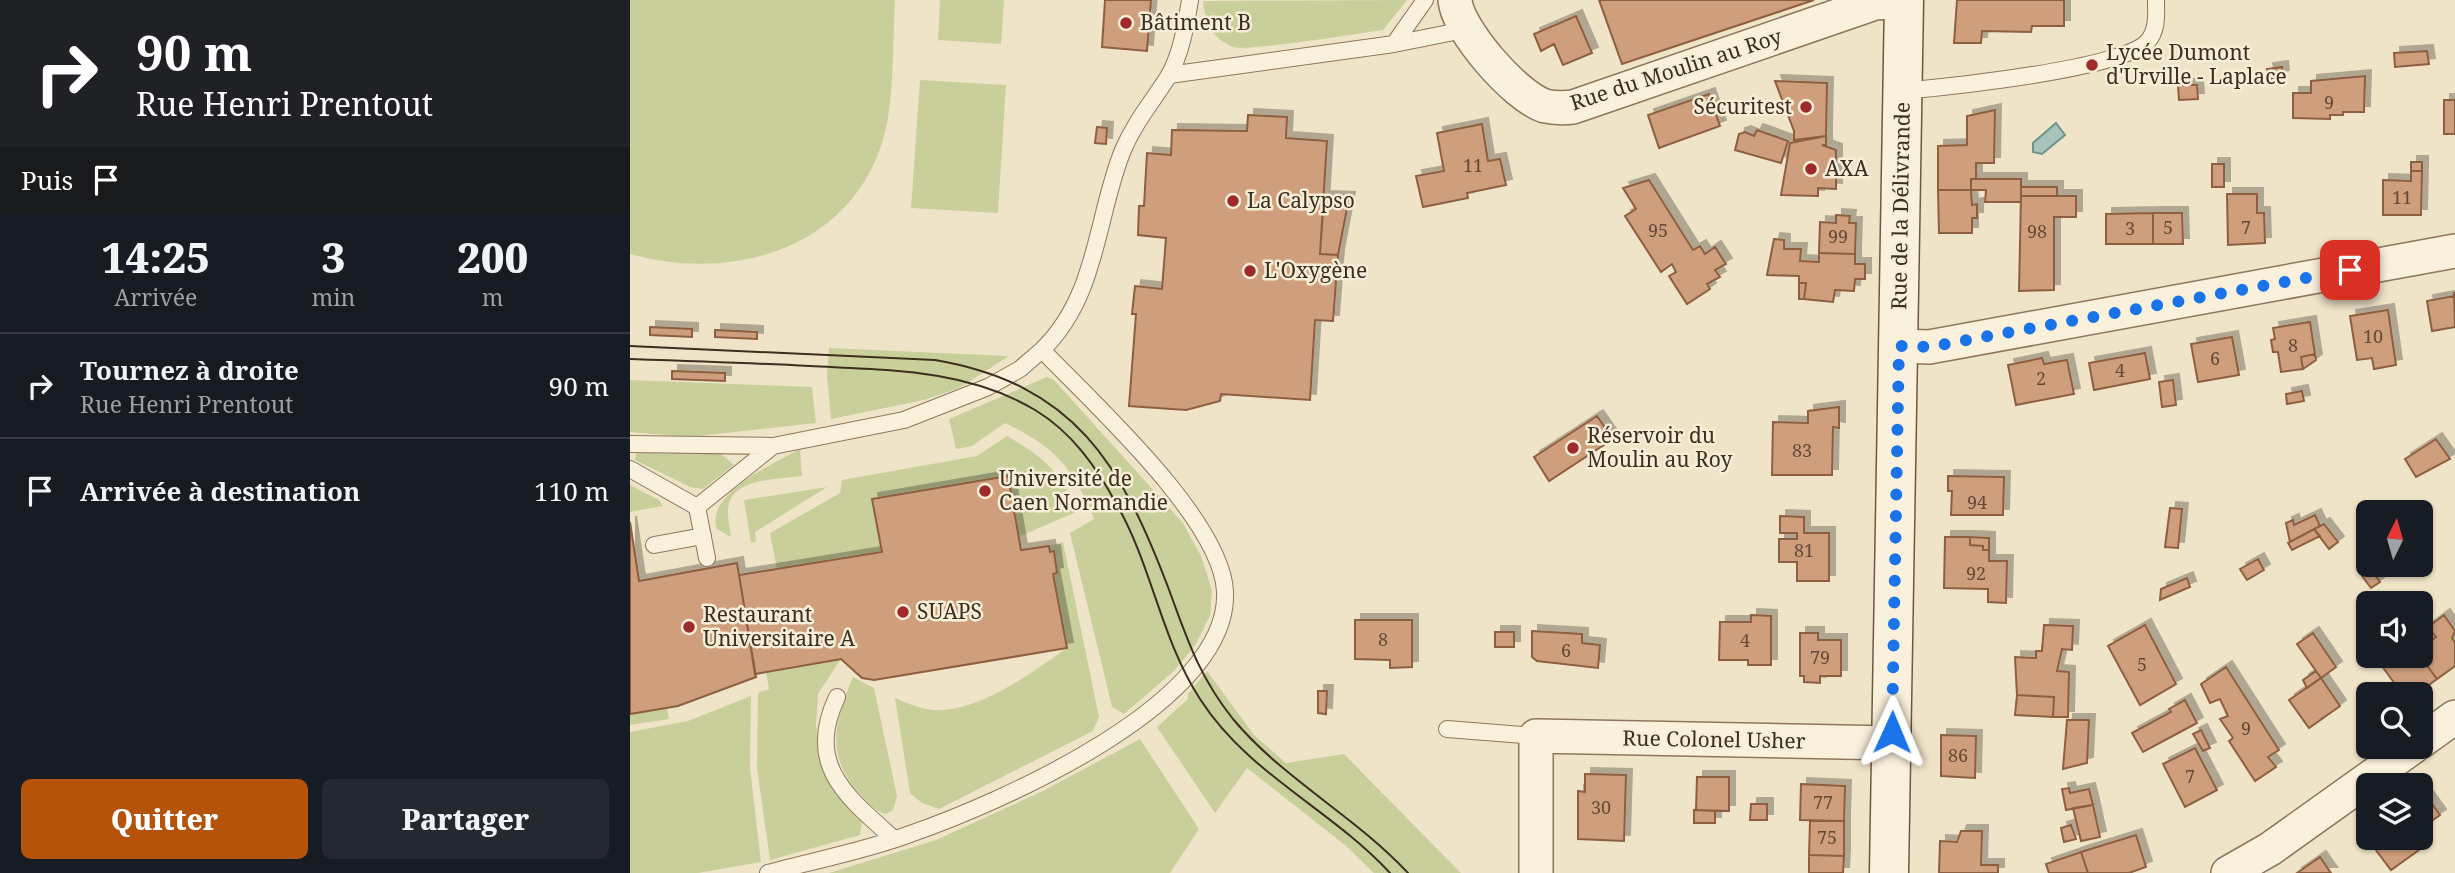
<!DOCTYPE html>
<html lang="fr">
<head>
<meta charset="utf-8">
<style>
  body { margin:0; font-family:"Noto Serif",serif; background:#242831; color:#f1f3f6; height:100vh; display:flex; flex-direction:column; font-size:26px; white-space:nowrap }
  * { box-sizing:border-box; margin:0 }
  p { font-size:23px; color:#9ea1a6 }
  .icon { flex:none; width:38px; height:38px; fill:none; stroke:currentColor; stroke-width:2; stroke-linecap:round; stroke-linejoin:round }
  .map { position:relative; flex:1; overflow:hidden }
  .drawer { display:flex; flex-direction:column; background:#171b24; width:630px }
  .drawer>* { flex:none }
  .banner { background:#202124; color:#fff; overflow:hidden }
  .needle { width:46px; rotate:5deg }
  .buttons { position:absolute; left:1726px; top:500px; display:grid; gap:14px }
  .buttons a { display:grid; place-items:center; width:77px; height:77px; border-radius:10px; background:#171b24; box-shadow:0 2px 5px #0004; font-size:35px }
  .pin { position:absolute; display:grid; place-items:center; width:60px; height:60px; color:#fff; margin:-30px; border-radius:14px; box-shadow:0 4px 10px #0006 }
  .me { position:absolute; width:77px; margin:-38px; rotate:1deg; stroke-linejoin:round; filter:drop-shadow(0 0 5px #0008) }
  .turn { display:flex; align-items:center; gap:24px; height:147px; padding:0 21px; font-size:32px }
  .turn .icon { width:91px; height:91px; stroke-width:2.5 }
  .turn b { display:block; font-size:49px; line-height:60px }
  .then { display:flex; align-items:center; height:66px; padding:0 21px; background:#0003; gap:14px; font-size:26px }
  .eta { display:flex; justify-content:space-evenly; align-items:center; height:119px; text-align:center }
  .eta b { font-size:42px; font-weight:800; line-height:49px }
  .cta { display:flex; gap:14px; margin-top:auto; padding:14px 21px }
  .cta a { flex:1; height:80px; border-radius:10px; background:#b45309; color:#fff; font-size:28px; font-weight:800; line-height:80px; text-align:center }
  .cta a+a { background:#242831; color:#f1f3f6 }
  ul { padding:0; list-style:none }
  li { display:flex; align-items:center; gap:21px; height:105px; padding:0 21px; border-top:2px solid #363941 }
  li div { flex:1 }
  li b { display:block; font-size:26px }
  li em { font-style:normal }
  main { display:flex; flex:1; min-height:0 }
  .map>svg:first-child { display:block }
  .green { fill:#c9cf9b }
  .water { fill:#a9c4bc; stroke:#6f938a; stroke-width:2 }
  .building { fill:#cf9f7d; stroke:#8d5f41; stroke-width:2; filter:url(#shadow) }
  .lines { fill:none; stroke-linecap:round; stroke-linejoin:round }
  .lane-casing { stroke:#8d765c; stroke-width:18 }
  .street-casing { stroke:#8d765c; stroke-width:36 }
  .secondary-casing { stroke:#6f573f; stroke-width:41 }
  .lane { stroke:#faf1dc; stroke-width:16 }
  .street { stroke:#faf1dc; stroke-width:33 }
  .secondary { stroke:#faf1dc; stroke-width:38 }
  .tram { stroke:#3d2e20; stroke-width:2 }
  .route { stroke:#1a73e8; stroke-width:12; stroke-dasharray:0 21.6 }
  .poi-dot { fill:#9e2a2b; stroke:#f7eed8; stroke-width:2.5 }
  .labels { text-anchor:middle; stroke-width:5; stroke-linejoin:round; paint-order:stroke }
  .number-label { font-size:18px; fill:#624a37 }
  .poi-label { font-size:21px; fill:#3d2e20; stroke:#f7eed8; text-anchor:start }
  .street-label { font-size:21px; fill:#3d2e20; stroke:#f7eed8 }
</style>
</head>
<body>
<main>
<section class="drawer">
<div class="banner">
<div class="turn"><svg class="icon" aria-label="right" viewBox="0 0 24 24"><path d="M7 20v-9h11M14 6l5 5-5 5"/></svg><div><b>90 m</b>Rue Henri Prentout</div></div>
<div class="then">Puis<svg class="icon" aria-label="arrive" viewBox="0 0 24 24"><path d="M6 21V4h12l-3 4 3 4H6"/></svg></div>
</div>
<div class="eta">
<div><b>14:25</b><p>Arrivée</p></div>
<div><b>3</b><p>min</p></div>
<div><b>200</b><p>m</p></div>
</div>
<ul>
<li><svg class="icon" aria-label="right" viewBox="0 0 24 24"><path d="M7 20v-9h11M14 6l5 5-5 5"/></svg><div><b>Tournez à droite</b><p>Rue Henri Prentout</p></div><em>90 m</em></li>
<li><svg class="icon" aria-label="arrive" viewBox="0 0 24 24"><path d="M6 21V4h12l-3 4 3 4H6"/></svg><div><b>Arrivée à destination</b></div><em>110 m</em></li>
</ul>
<div class="cta"><a>Quitter</a><a>Partager</a></div>
</section>
<div class="map">
<svg width="1825" height="873" viewBox="0 0 1825 873">
  <defs>
    <filter id="shadow"><feDropShadow dx="6" dy="-6" stdDeviation="0" flood-color="#0004"/></filter>
  </defs>
  <rect width="100%" height="100%" fill="#f0e4c8"/>
  <path class="green" d="M 0,0 L 265,0 C 263,39 264,80 258,118 C 236,243 111,285 0,254 Z
    M 310,0 L 374,0 L 371,44 L 308,40 Z
    M 777,0 L 753,30 C 732,33 614,52 603,47 C 582,38 575,23 573,1 Z
    M 290,80 L 376,85 L 368,213 L 281,208 Z
    M 199,348 L 379,356 L 329,388 L 294,400 L 201,419 L 197,376 Z
    M 417,377 L 424,380 L 553,523 L 572,558 L 582,591 L 580,616 L 566,644 L 545,670 L 494,714 L 482,707 L 440,533 L 464,519 C 444,468 424,446 375,423 L 342,446 L 326,449 L 319,419 Z
    M 0,380 L 182,387 L 186,423 L 60,437 L 0,432 Z
    M 377,436 C 411,455 434,474 446,512 L 388,537 L 252,552 L 147,569 L 140,533 L 210,493 L 212,480 L 347,456 Z
    M 170,449 L 172,476 C 151,479 105,478 99,504 C 96,513 100,527 101,537 L 87,529 C 74,494 145,463 170,449 Z
    M 6,453 L 91,454 L 104,465 L 73,489 L 60,487 L 5,460 Z
    M 0,485 L 29,500 L 33,506 L 0,512 Z
    M 197,487 L 125,532 L 126,542 L 121,543 L 114,500 Z
    M 433,542 L 469,717 L 463,731 L 309,809 L 292,803 L 280,793 L 265,698 C 275,702 285,707 296,709 C 342,718 401,673 437,648 L 423,574 L 427,573 L 424,551 L 420,552 L 419,546 Z
    M 211,659 L 188,694 L 186,725 L 190,759 L 232,822 L 230,835 L 140,860 L 127,768 L 128,693 L 139,689 L 136,672 Z
    M 577,671 L 624,735 L 656,763 L 714,754 L 831,873 L 744,873 L 716,846 L 617,768 L 585,813 L 527,727 L 558,699 L 558,694 Z
    M 223,677 L 244,688 L 267,796 L 263,810 L 256,814 C 244,811 238,803 230,794 C 195,756 204,721 223,677 Z
    M 121,696 L 120,768 L 131,862 L 68,873 L 0,873 L 0,732 L 58,721 Z
    M 37,708 L 39,719 L 0,725 L 0,714 Z
    M 510,739 L 569,829 L 540,873 L 199,873 L 306,840 L 413,791 Z"/>
  <path class="water" d="M 1426,123 L 1435,135 L 1412,154 L 1403,152 L 1403,143 Z"/>
  <path class="building" d="M 475,0 L 521,0 L 517,51 L 472,47 Z
    M 969,0 L 1184,0 L 992,64 Z
    M 1327,0 L 1434,0 L 1434,26 L 1402,26 L 1401,32 L 1352,31 L 1351,43 L 1324,43 Z
    M 946,16 L 962,53 L 933,65 L 924,44 L 911,51 L 904,34 Z
    M 1797,51 L 1799,64 L 1765,67 L 1764,53 Z
    M 1652,67 L 1653,76 L 1639,79 L 1637,69 Z
    M 1735,76 L 1734,112 L 1713,112 L 1713,115 L 1700,115 L 1700,119 L 1663,118 L 1663,93 L 1681,93 L 1681,81 Z
    M 1145,81 L 1197,83 L 1196,136 L 1164,140 L 1164,131 Z
    M 1548,85 L 1567,85 L 1568,99 L 1549,100 Z
    M 1079,94 L 1090,126 L 1029,148 L 1018,115 Z
    M 1814,100 L 1825,100 L 1825,134 L 1814,134 Z
    M 1365,110 L 1364,163 L 1346,163 L 1346,179 L 1341,179 L 1341,190 L 1308,190 L 1308,146 L 1337,145 L 1337,116 Z
    M 618,115 L 657,117 L 656,138 L 697,141 L 690,254 L 708,255 L 703,321 L 685,320 L 680,400 L 591,394 L 590,401 L 556,410 L 499,406 L 506,314 L 502,314 L 505,286 L 532,289 L 536,238 L 508,235 L 509,206 L 514,206 L 517,153 L 541,155 L 542,130 L 617,131 Z
    M 852,124 L 858,161 L 870,159 L 876,185 L 837,193 L 838,198 L 793,207 L 786,176 L 814,171 L 807,133 Z
    M 467,127 L 477,128 L 476,144 L 465,143 Z
    M 1127,130 L 1158,141 L 1151,163 L 1105,150 L 1109,134 L 1115,132 L 1124,136 Z
    M 1196,136 L 1196,145 L 1192,145 L 1206,150 L 1206,189 L 1188,188 L 1188,196 L 1151,195 L 1160,143 Z
    M 1781,162 L 1792,162 L 1792,171 L 1781,171 Z
    M 1582,164 L 1594,164 L 1594,187 L 1582,187 Z
    M 1781,171 L 1792,171 L 1791,215 L 1753,215 L 1753,180 L 1781,181 Z
    M 1341,179 L 1391,179 L 1391,202 L 1355,202 L 1356,190 L 1341,190 Z
    M 1019,180 L 1063,250 L 1070,246 L 1075,254 L 1085,247 L 1096,264 L 1085,270 L 1090,277 L 1077,284 L 1080,289 L 1057,304 L 1039,276 L 1046,272 L 1042,264 L 1031,272 L 995,216 L 1006,209 L 993,188 Z
    M 1391,187 L 1427,187 L 1427,196 L 1391,196 Z
    M 1308,190 L 1341,190 L 1342,205 L 1347,204 L 1347,218 L 1342,218 L 1342,233 L 1309,233 Z
    M 1597,194 L 1627,194 L 1627,213 L 1634,213 L 1635,243 L 1598,245 Z
    M 1391,196 L 1446,196 L 1446,217 L 1424,217 L 1424,290 L 1389,291 Z
    M 694,197 L 719,198 L 708,255 L 690,254 Z
    M 1523,213 L 1523,244 L 1476,244 L 1476,214 Z
    M 1523,213 L 1552,213 L 1553,244 L 1523,244 Z
    M 1206,215 L 1220,216 L 1219,223 L 1226,223 L 1225,254 L 1189,253 L 1190,222 L 1206,223 Z
    M 1144,239 L 1154,240 L 1154,249 L 1171,249 L 1170,261 L 1189,262 L 1189,253 L 1225,254 L 1225,264 L 1235,264 L 1235,279 L 1225,279 L 1224,291 L 1205,290 L 1203,302 L 1174,299 L 1176,283 L 1169,283 L 1169,276 L 1137,275 Z
    M 1169,283 L 1176,283 L 1174,299 L 1169,299 Z
    M 1824,292 L 1825,327 L 1802,331 L 1797,301 L 1824,296 Z
    M 1758,310 L 1766,365 L 1744,369 L 1742,358 L 1727,360 L 1720,316 Z
    M 1680,322 L 1685,354 L 1671,357 L 1673,369 L 1651,372 L 1648,352 L 1643,352 L 1641,340 L 1645,339 L 1643,328 Z
    M 20,327 L 62,329 L 62,337 L 20,335 Z
    M 85,330 L 127,332 L 127,339 L 85,337 Z
    M 1602,337 L 1609,375 L 1568,382 L 1561,344 Z
    M 1515,353 L 1520,379 L 1464,390 L 1459,363 Z
    M 1685,354 L 1686,360 L 1673,369 L 1671,357 Z
    M 1412,358 L 1414,364 L 1437,360 L 1444,394 L 1386,405 L 1378,365 Z
    M 42,371 L 95,373 L 95,381 L 42,379 Z
    M 1543,380 L 1546,405 L 1532,407 L 1529,382 Z
    M 1672,391 L 1674,401 L 1657,404 L 1656,394 Z
    M 1209,407 L 1209,428 L 1203,427 L 1202,475 L 1142,475 L 1143,422 L 1178,423 L 1178,411 Z
    M 967,416 L 983,439 L 919,481 L 904,457 Z
    M 1806,439 L 1820,459 L 1786,477 L 1775,459 Z
    M 378,476 L 391,550 L 419,546 L 420,552 L 424,551 L 427,573 L 423,574 L 437,648 L 244,680 L 232,678 L 211,659 L 125,674 L 109,575 L 252,552 L 242,499 Z
    M 1318,476 L 1374,477 L 1373,515 L 1321,515 L 1322,491 L 1318,491 Z
    M 1540,508 L 1552,509 L 1548,548 L 1535,547 Z
    M 1685,515 L 1690,526 L 1660,542 L 1656,523 L 1663,520 L 1664,525 Z
    M 1150,516 L 1174,517 L 1174,533 L 1199,533 L 1199,581 L 1167,581 L 1167,562 L 1149,562 L 1149,539 L 1167,539 L 1167,533 L 1150,533 Z
    M 0,522 L 9,581 L 107,563 L 126,677 L 48,706 L 0,714 Z
    M 1694,524 L 1708,542 L 1699,549 L 1684,529 Z
    M 1684,529 L 1690,536 L 1662,550 L 1658,543 Z
    M 1315,537 L 1340,537 L 1340,545 L 1353,546 L 1353,550 L 1359,550 L 1359,561 L 1377,561 L 1376,603 L 1358,602 L 1358,589 L 1314,588 Z
    M 1340,537 L 1359,538 L 1359,550 L 1353,550 L 1353,546 L 1340,545 Z
    M 1628,559 L 1634,570 L 1617,580 L 1610,569 Z
    M 1741,569 L 1750,582 L 1741,588 L 1732,576 Z
    M 1557,578 L 1560,587 L 1530,600 L 1531,589 Z
    M 1121,615 L 1141,616 L 1141,665 L 1118,665 L 1118,660 L 1089,660 L 1090,622 L 1121,622 Z
    M 1814,615 L 1825,631 L 1822,638 L 1825,643 L 1825,666 L 1807,679 L 1790,656 L 1790,648 L 1806,637 L 1798,627 Z
    M 725,620 L 782,620 L 782,667 L 760,668 L 760,660 L 725,659 Z
    M 1414,625 L 1443,626 L 1442,650 L 1432,649 L 1427,671 L 1439,672 L 1438,717 L 1423,717 L 1424,697 L 1387,695 L 1385,657 L 1406,658 L 1406,651 L 1412,651 Z
    M 1515,625 L 1546,684 L 1510,705 L 1478,646 Z
    M 902,631 L 952,634 L 952,643 L 970,645 L 968,668 L 907,661 L 902,657 Z
    M 865,632 L 884,632 L 884,647 L 865,647 Z
    M 1170,633 L 1188,633 L 1188,640 L 1211,640 L 1211,676 L 1190,676 L 1190,683 L 1174,682 L 1174,676 L 1170,676 Z
    M 1683,633 L 1706,667 L 1691,678 L 1667,644 Z
    M 1757,656 L 1790,656 L 1807,679 L 1785,695 L 1773,695 L 1749,662 Z
    M 1596,667 L 1649,750 L 1638,757 L 1646,767 L 1625,781 L 1599,741 L 1603,738 L 1590,719 L 1598,716 L 1590,699 L 1580,703 L 1571,684 Z
    M 1686,671 L 1691,678 L 1677,688 L 1673,680 Z
    M 1691,678 L 1710,706 L 1679,728 L 1659,700 Z
    M 688,691 L 697,691 L 696,714 L 688,713 Z
    M 1387,695 L 1424,697 L 1423,717 L 1385,715 Z
    M 1555,700 L 1567,723 L 1513,752 L 1502,733 L 1541,712 L 1539,709 Z
    M 1437,720 L 1459,720 L 1457,763 L 1433,769 Z
    M 1571,730 L 1580,748 L 1573,751 L 1563,734 Z
    M 1311,735 L 1346,736 L 1345,778 L 1311,776 Z
    M 1565,748 L 1587,790 L 1555,807 L 1533,764 Z
    M 955,774 L 996,775 L 994,841 L 948,839 L 948,791 L 955,792 Z
    M 1067,777 L 1099,777 L 1099,811 L 1066,810 Z
    M 1171,784 L 1215,786 L 1214,821 L 1170,820 Z
    M 1790,787 L 1810,815 L 1790,829 Z
    M 1439,788 L 1440,793 L 1459,789 L 1463,805 L 1436,810 L 1432,789 Z
    M 1121,804 L 1137,804 L 1137,820 L 1120,820 Z
    M 1463,805 L 1470,837 L 1451,841 L 1443,808 Z
    M 1064,810 L 1085,811 L 1085,823 L 1064,823 Z
    M 1180,821 L 1214,821 L 1214,856 L 1179,855 Z
    M 1738,823 L 1738,838 L 1781,838 L 1789,850 L 1761,870 L 1730,829 Z
    M 1441,825 L 1446,839 L 1434,842 L 1431,828 Z
    M 1331,831 L 1352,831 L 1351,865 L 1368,865 L 1368,873 L 1309,873 L 1310,841 L 1327,842 Z
    M 1506,835 L 1516,867 L 1499,873 L 1458,873 L 1451,852 Z
    M 1451,852 L 1458,873 L 1419,873 L 1416,864 Z
    M 1179,855 L 1214,856 L 1213,873 L 1179,873 Z
    M 1690,857 L 1701,873 L 1667,873 Z"/>
  <g class="lines">
    <defs>
      <path id="lane" d="M 764,44 L 795,0
        M 539,75 L 764,44 L 834,30
        M 1273,91 C 1316,87 1495,69 1518,41 C 1528,29 1526,14 1526,0
        M 0,444 L 143,446 L 274,420 L 358,387 L 390,369 L 412,350
        M 0,469 L 67,507 L 143,446
        M 67,507 L 77,558
        M 24,545 L 73,536
        M 207,697 C 175,765 216,796 264,839
        M 817,729 L 906,736
        M 138,873 C 185,860 235,851 280,834 C 369,803 601,703 595,591 C 591,519 463,403 412,350 C 468,296 466,216 493,150 C 505,122 522,102 538,77 C 551,55 556,25 560,0"/>
      <path id="street" d="M 825,0 C 827,30 886,97 915,106 C 924,108 934,108 943,107 L 1245,3 L 1274,1
        M 1269,346 L 1299,347 L 1825,251
        M 1790,742 L 1825,717
        M 906,873 L 906,736 L 1262,743
        M 1598,873 L 1640,849 L 1783,747"/>
      <path id="secondary" d="M 1259,873 L 1274,0"/>
    </defs>
    <use href="#lane" class="lane-casing"/>
    <use href="#street" class="street-casing"/>
    <use href="#secondary" class="secondary-casing"/>
    <use href="#lane" class="lane"/>
    <use href="#street" class="street"/>
    <use href="#secondary" class="secondary"/>
    <path class="tram" d="M 0,346 L 305,360 C 445,384 491,464 538,587 C 557,638 568,675 603,719 C 653,779 725,816 778,873
      M 0,359 C 60,361 120,363 180,366 C 257,370 337,369 405,410 C 442,432 467,468 487,505 C 522,566 531,639 570,699 C 618,774 701,809 760,873"/>
  </g>
  <g class="lines">
    <path class="route" d="M 1262,732 L 1269,346 L 1299,347 L 1720,270"/>
  </g>
  <g class="poi-dot">
    <circle cx="496" cy="23" r="7"/>
    <circle cx="1462" cy="65" r="7"/>
    <circle cx="1176" cy="107" r="7"/>
    <circle cx="1181" cy="169" r="7"/>
    <circle cx="603" cy="201" r="7"/>
    <circle cx="620" cy="271" r="7"/>
    <circle cx="943" cy="448" r="7"/>
    <circle cx="355" cy="491" r="7"/>
    <circle cx="273" cy="612" r="7"/>
    <circle cx="59" cy="627" r="7"/>
  </g>
  <g class="labels">
    <g class="number-label">
      <text x="1699" y="109">9</text>
      <text x="843" y="172">11</text>
      <text x="1772" y="204">11</text>
      <text x="1538" y="234">5</text>
      <text x="1616" y="234">7</text>
      <text x="1500" y="235">3</text>
      <text x="1028" y="237">95</text>
      <text x="1407" y="238">98</text>
      <text x="1208" y="243">99</text>
      <text x="1743" y="343">10</text>
      <text x="1663" y="352">8</text>
      <text x="1585" y="365">6</text>
      <text x="1490" y="377">4</text>
      <text x="1411" y="385">2</text>
      <text x="1172" y="457">83</text>
      <text x="1347" y="509">94</text>
      <text x="1174" y="557">81</text>
      <text x="1346" y="580">92</text>
      <text x="753" y="646">8</text>
      <text x="1115" y="647">4</text>
      <text x="936" y="657">6</text>
      <text x="1190" y="664">79</text>
      <text x="1512" y="671">5</text>
      <text x="1616" y="735">9</text>
      <text x="1328" y="762">86</text>
      <text x="1560" y="783">7</text>
      <text x="1193" y="809">77</text>
      <text x="971" y="814">30</text>
      <text x="1197" y="844">75</text>
    </g>
    <g class="poi-label">
      <text x="510" y="30">Bâtiment B</text>
      <text x="1476" y="60">Lycée Dumont<tspan x="1476" dy="24">d'Urville - Laplace</tspan></text>
      <text x="1162" y="114" text-anchor="end">Sécuritest</text>
      <text x="1195" y="176">AXA</text>
      <text x="617" y="208">La Calypso</text>
      <text x="634" y="278">L'Oxygène</text>
      <text x="957" y="443">Réservoir du<tspan x="957" dy="24">Moulin au Roy</tspan></text>
      <text x="369" y="486">Université de<tspan x="369" dy="24">Caen Normandie</tspan></text>
      <text x="287" y="619">SUAPS</text>
      <text x="73" y="622">Restaurant<tspan x="73" dy="24">Universitaire A</tspan></text>
    </g>
    <g class="street-label">
      <text transform="translate(1046 70) rotate(-18)" y="7">Rue du Moulin au Roy</text>
      <text transform="translate(1271 206) rotate(-89)" y="7">Rue de la Délivrande</text>
      <text transform="translate(1084 740) rotate(1)" y="7">Rue Colonel Usher</text>
    </g>
  </g>
</svg>
<div class="buttons">
<a><svg class="needle" viewBox="-14 -14 28 28"><path d="M0-13l5 13h-10z" fill="#e53935"/><path d="M0 13l5-13h-10z" fill="#9ea1a6"/></svg></a>
<a><svg class="icon" aria-label="sound" viewBox="0 0 24 24"><path d="M4 9h4l5-4v14l-5-4H4zM17 9q2 3 0 6"/></svg></a>
<a><svg class="icon" aria-label="search" viewBox="0 0 24 24"><circle cx="10" cy="10" r="6"/><path d="M15 15l6 6"/></svg></a>
<a><svg class="icon" aria-label="layers" viewBox="0 0 24 24"><path d="M12 4l9 5-9 5-9-5zM3 14l9 5 9-5"/></svg></a>
</div>
<div class="pin" style="left:1720px;top:270px;background:#d93025"><svg class="icon" aria-label="arrive" viewBox="0 0 24 24"><path d="M6 21V4h12l-3 4 3 4H6"/></svg></div>
<svg class="me" style="left:1262px;top:732px" viewBox="-20 -20 40 40"><path d="M0-17L14 15 0 8-14 15z" fill="#1a73e8" stroke="#fff" stroke-width="4"/></svg>
</div>
</main>
</body>
</html>
